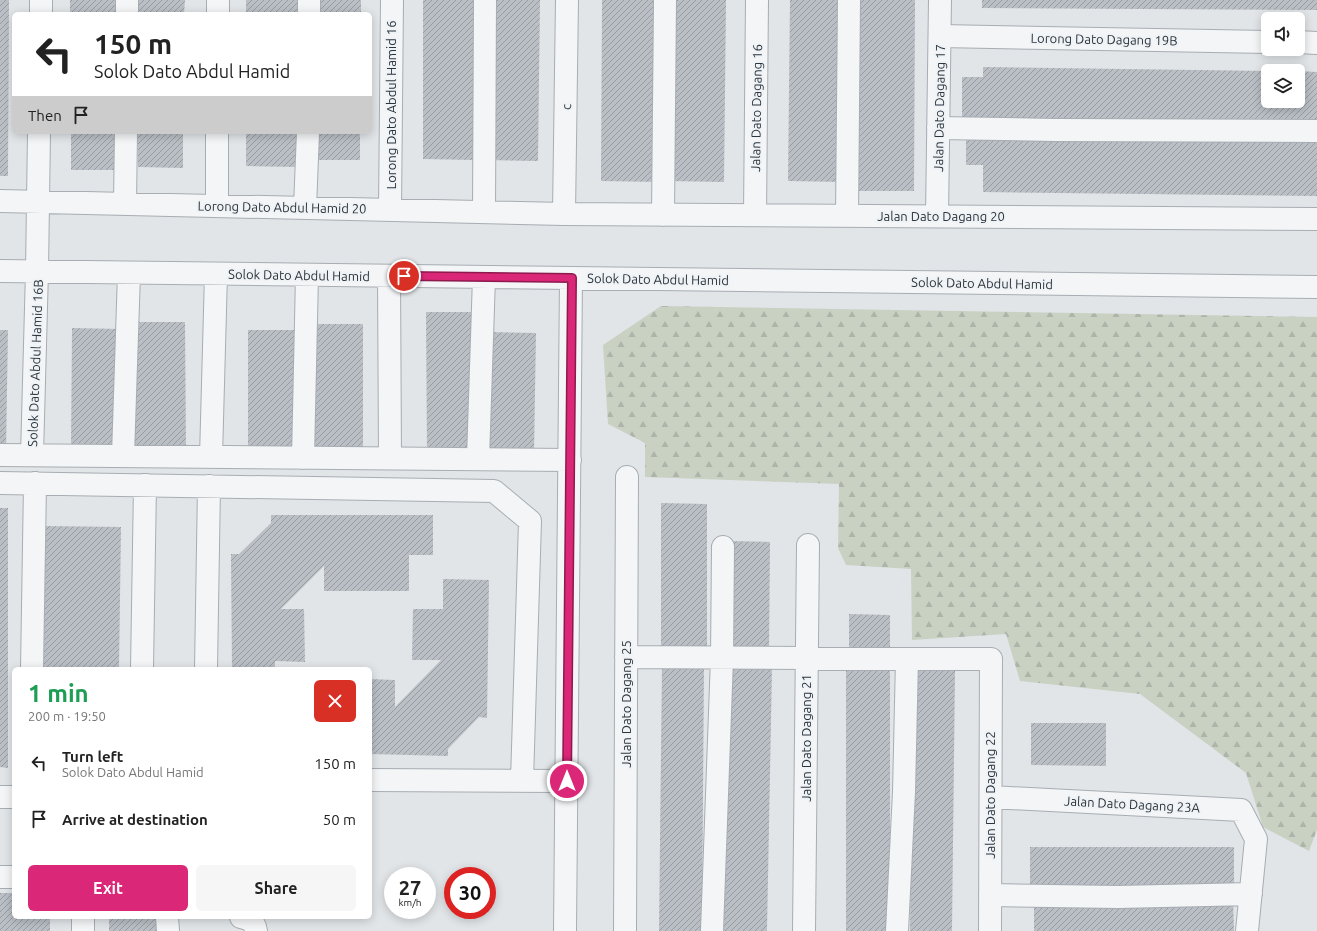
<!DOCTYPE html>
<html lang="en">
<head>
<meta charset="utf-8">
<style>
  body { margin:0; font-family:Ubuntu,sans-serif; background:#f6f6f6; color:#222; height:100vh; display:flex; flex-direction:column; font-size:15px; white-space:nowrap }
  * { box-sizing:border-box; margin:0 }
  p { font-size:13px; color:#767676 }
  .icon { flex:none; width:22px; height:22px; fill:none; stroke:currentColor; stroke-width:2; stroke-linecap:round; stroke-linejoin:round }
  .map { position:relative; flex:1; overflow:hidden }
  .panel { position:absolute; left:12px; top:667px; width:360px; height:252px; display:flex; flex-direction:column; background:#fff; border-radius:6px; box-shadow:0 2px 10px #0003 }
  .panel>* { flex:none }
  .top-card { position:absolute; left:12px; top:12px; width:360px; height:122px; border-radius:6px; box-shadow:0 2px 10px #0003; background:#fff; color:#222; overflow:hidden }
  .controls { position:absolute; left:1261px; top:12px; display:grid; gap:8px }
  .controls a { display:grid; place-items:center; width:44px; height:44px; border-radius:6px; background:#fff; box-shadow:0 2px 10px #0003; font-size:20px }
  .speed { position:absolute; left:384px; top:867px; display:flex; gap:8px; font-size:20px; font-weight:700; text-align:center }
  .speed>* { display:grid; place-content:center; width:52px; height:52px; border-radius:50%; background:#fff; box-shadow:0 2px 10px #0003; line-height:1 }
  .speed small { font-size:10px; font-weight:400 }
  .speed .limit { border:6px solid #d22; background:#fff; color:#111 }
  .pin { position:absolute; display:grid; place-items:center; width:34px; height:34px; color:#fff; margin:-17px; border:2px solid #fff; border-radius:50%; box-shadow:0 1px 4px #0007 }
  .me { position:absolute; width:44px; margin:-22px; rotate:0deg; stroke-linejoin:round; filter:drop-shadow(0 0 3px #0008) }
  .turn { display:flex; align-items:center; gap:14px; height:84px; padding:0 16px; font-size:18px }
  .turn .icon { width:52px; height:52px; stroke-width:2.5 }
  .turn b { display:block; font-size:28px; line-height:34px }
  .then { display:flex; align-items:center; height:38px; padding:0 16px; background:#0003; gap:8px; font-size:15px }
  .round { display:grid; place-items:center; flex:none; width:42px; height:42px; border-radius:6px; background:#f6f6f6 }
  .overview { display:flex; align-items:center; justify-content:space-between; height:68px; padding:0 16px }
  h1 { font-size:24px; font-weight:700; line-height:30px; color:#1e9e55 }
  .cta { display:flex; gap:8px; margin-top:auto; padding:8px 16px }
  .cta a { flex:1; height:46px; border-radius:6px; background:#db2777; color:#fff; font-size:16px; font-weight:700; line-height:46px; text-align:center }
  .cta a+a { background:#f6f6f6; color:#222 }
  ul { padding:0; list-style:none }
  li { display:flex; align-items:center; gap:12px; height:56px; padding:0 16px }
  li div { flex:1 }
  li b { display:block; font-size:15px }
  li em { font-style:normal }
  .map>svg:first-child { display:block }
  .forest { fill:url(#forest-firs) }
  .building { fill:url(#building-hatch) }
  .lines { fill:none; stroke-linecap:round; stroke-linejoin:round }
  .minor-casing { stroke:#a7adb2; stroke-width:24 }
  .minor { stroke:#f3f5f7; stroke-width:22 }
  .route-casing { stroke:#8e194d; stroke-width:10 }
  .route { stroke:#db2777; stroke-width:7 }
  .labels { text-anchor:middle; stroke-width:4; stroke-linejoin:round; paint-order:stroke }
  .street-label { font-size:13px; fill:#2b353e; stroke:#f0f3f6 }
</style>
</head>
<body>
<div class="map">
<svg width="1317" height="931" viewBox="0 0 1317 931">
  <defs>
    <pattern id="forest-firs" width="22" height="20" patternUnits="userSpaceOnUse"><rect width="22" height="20" fill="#c9d1c3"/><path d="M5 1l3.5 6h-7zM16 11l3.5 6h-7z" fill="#adb4a9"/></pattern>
    <pattern id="building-hatch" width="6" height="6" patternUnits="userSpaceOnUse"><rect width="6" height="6" fill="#b9bfc5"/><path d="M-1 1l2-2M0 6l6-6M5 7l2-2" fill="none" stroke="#979ca1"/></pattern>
  </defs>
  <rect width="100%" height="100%" fill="#e1e5e8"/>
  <path class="forest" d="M 661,306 L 1317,317 L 1317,830 L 1309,851 L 1263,827 L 1246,773 L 1140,694 L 1020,681 L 1006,634 L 912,640 L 911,569 L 846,565 L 838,548 L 839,484 L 645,477 L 645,443 L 608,424 L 603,345 Z"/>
  <path class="building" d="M 0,0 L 9,0 L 8,176 L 0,176 Z
    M 70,0 L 119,0 L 119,14 L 70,14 Z
    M 139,0 L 185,0 L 184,14 L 139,14 Z
    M 246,0 L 297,0 L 297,14 L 246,14 Z
    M 312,0 L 361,0 L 361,14 L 312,14 Z
    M 423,0 L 473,0 L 473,160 L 423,159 Z
    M 488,0 L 540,0 L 538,161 L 487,160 Z
    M 602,0 L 659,0 L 658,182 L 601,181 Z
    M 670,0 L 726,0 L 724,182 L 668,181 Z
    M 790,0 L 844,0 L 842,182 L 788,181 Z
    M 855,0 L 915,0 L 914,191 L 854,191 Z
    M 982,0 L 1317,0 L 1317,10 L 982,8 Z
    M 983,67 L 1268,71 L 1268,101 L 1298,101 L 1298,71 L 1317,72 L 1317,129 L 962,123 L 962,77 L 983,77 Z
    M 71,132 L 120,132 L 120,170 L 71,170 Z
    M 138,132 L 183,132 L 183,168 L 138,167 Z
    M 246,132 L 297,132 L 297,167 L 246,166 Z
    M 311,132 L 360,132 L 360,160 L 311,160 Z
    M 966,135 L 1317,138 L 1317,196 L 983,192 L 983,165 L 966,165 Z
    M 426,312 L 472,312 L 472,452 L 427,453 Z
    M 134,322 L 185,322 L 186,452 L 135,452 Z
    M 312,324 L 363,324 L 363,453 L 311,453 Z
    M 72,328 L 122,329 L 121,453 L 71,452 Z
    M 0,330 L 8,330 L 6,451 L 0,451 Z
    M 248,330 L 297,330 L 296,453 L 248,453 Z
    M 490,332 L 536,333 L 534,453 L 488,453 Z
    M 661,503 L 707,504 L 707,652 L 661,652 Z
    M 0,508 L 8,508 L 8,768 L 0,767 Z
    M 271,515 L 433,515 L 433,555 L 409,555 L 409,591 L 324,591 L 324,566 L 281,609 L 304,609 L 305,662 L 275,661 L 275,669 L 232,669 L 231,554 L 239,554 L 271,523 Z
    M 44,526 L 121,527 L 119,669 L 42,669 Z
    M 728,541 L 770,542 L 769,652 L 728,652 Z
    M 443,579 L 489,580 L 487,718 L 479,717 L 448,749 L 448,756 L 370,754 L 370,679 L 395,680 L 395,707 L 441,660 L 412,660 L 413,609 L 443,609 Z
    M 849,614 L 890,615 L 890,652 L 849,651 Z
    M 662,665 L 704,665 L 702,931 L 659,931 Z
    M 726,667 L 772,668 L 767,931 L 721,931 Z
    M 846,667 L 890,668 L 890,931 L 846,931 Z
    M 913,669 L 955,670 L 952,931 L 910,931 Z
    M 1031,723 L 1106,723 L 1106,766 L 1031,765 Z
    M 1030,847 L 1234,847 L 1234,889 L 1030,889 Z
    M 0,893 L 14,893 L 14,917 L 50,917 L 50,931 L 0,931 Z
    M 1233,899 L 1234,931 L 1034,931 L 1034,900 Z
    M 109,917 L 157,917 L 157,931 L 109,931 Z"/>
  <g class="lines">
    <defs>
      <path id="minor" d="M 41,14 L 41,0
        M 127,14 L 127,0
        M 218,14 L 218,0
        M 309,14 L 309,0
        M 940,36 L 1268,42
        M 1298,42 L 1317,43
        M 938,128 L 1055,130 L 1317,131
        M 0,201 L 564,214 L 1317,219
        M 125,204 L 126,132
        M 217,206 L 217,132
        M 305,208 L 308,132
        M 390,210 L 392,0
        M 484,212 L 485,0
        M 564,214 L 567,0
        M 663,215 L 665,0
        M 755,215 L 757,0
        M 847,216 L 849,0
        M 937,216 L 940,0
        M 0,271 L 1317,287
        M 389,276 L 390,458
        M 0,455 L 570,460
        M 32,455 L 37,271 L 39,132
        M 123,456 L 129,273
        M 211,457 L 216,274
        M 303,458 L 307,275
        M 478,459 L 484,277
        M 0,483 L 494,491 L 530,521 L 522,781
        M 626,657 L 991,659 L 990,931
        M 32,669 L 35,483
        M 142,669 L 145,485
        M 206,669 L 209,486
        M 370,780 L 567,781
        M 0,797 L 14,797
        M 991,797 L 1241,810 L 1256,839 L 1247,931
        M 0,877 L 14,877
        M 990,895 L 1118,897 L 1251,894
        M 167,917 L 168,931
        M 241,917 C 250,919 255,922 256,931
        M 83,931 L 83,917
        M 565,931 L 571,278
        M 625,931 L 627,477
        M 712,931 L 722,658 L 723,547
        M 804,931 L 808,545
        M 897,931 L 904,792 L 907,659"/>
    </defs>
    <use href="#minor" class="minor-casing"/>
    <use href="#minor" class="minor"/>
  </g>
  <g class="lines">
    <defs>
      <path id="route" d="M 404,276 L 572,278 L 567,781"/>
    </defs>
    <use href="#route" class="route-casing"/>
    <use href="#route" class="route"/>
  </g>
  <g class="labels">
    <g class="street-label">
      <text transform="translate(1104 39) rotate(1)" y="5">Lorong Dato Dagang 19B</text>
      <text transform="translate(391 105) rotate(-90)" y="5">Lorong Dato Abdul Hamid 16</text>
      <text transform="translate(566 107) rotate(-89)" y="5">c</text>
      <text transform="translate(756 108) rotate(-89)" y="5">Jalan Dato Dagang 16</text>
      <text transform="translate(939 108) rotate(-89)" y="5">Jalan Dato Dagang 17</text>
      <text transform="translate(282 207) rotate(1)" y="5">Lorong Dato Abdul Hamid 20</text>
      <text x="941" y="221">Jalan Dato Dagang 20</text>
      <text transform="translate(299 275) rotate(1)" y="5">Solok Dato Abdul Hamid</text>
      <text transform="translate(658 279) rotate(1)" y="5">Solok Dato Abdul Hamid</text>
      <text transform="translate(982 283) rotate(1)" y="5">Solok Dato Abdul Hamid</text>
      <text transform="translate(35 363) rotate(-88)" y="5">Solok Dato Abdul Hamid 16B</text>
      <text transform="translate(626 704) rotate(-90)" y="5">Jalan Dato Dagang 25</text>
      <text transform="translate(806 738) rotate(-90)" y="5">Jalan Dato Dagang 21</text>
      <text transform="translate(990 795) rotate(-90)" y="5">Jalan Dato Dagang 22</text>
      <text transform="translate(1132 804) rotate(3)" y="5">Jalan Dato Dagang 23A</text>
    </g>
  </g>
</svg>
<div class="controls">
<a><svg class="icon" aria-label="sound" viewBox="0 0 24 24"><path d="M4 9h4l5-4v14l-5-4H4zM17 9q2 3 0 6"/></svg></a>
<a><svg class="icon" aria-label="layers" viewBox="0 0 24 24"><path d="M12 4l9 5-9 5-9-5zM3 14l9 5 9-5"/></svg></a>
</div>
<div class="speed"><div>27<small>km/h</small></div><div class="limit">30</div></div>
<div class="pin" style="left:404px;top:276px;background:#d93025"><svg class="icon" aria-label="arrive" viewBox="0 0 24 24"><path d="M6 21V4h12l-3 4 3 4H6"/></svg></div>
<svg class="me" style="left:567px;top:781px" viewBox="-20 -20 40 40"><circle r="17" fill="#db2777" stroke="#fff" stroke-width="3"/><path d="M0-11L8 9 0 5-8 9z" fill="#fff"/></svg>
<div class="top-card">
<div class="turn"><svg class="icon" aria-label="left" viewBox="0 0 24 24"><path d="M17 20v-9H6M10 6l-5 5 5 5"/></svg><div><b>150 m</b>Solok Dato Abdul Hamid</div></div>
<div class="then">Then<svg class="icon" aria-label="arrive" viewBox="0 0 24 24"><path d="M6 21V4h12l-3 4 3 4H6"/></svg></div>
</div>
<section class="panel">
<div class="overview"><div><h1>1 min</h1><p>200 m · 19:50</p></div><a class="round" style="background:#d93025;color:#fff"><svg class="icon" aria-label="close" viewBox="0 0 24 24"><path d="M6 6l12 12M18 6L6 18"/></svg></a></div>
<ul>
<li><svg class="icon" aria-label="left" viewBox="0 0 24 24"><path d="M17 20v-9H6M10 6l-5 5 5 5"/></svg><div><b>Turn left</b><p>Solok Dato Abdul Hamid</p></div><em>150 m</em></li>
<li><svg class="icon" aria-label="arrive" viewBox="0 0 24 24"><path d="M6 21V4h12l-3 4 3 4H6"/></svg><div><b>Arrive at destination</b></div><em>50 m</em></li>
</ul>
<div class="cta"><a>Exit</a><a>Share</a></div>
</section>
</div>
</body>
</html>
